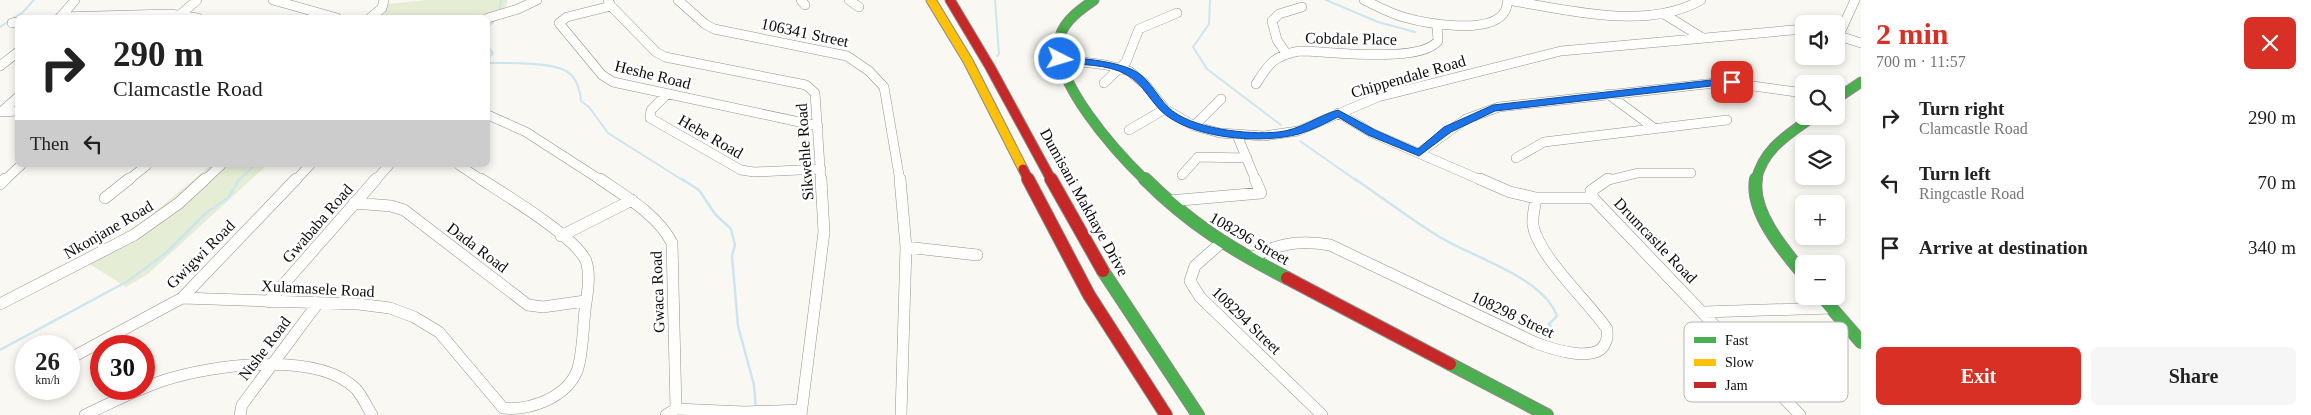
<!DOCTYPE html>
<html lang="en">
<head>
<meta charset="utf-8">
<style>
  body { margin:0; font-family:"Times New Roman",serif; background:#f6f6f6; color:#222; height:100vh; display:flex; flex-direction:column; font-size:19px; white-space:nowrap }
  * { box-sizing:border-box; margin:0 }
  p { font-size:16px; color:#767676 }
  .icon { flex:none; width:28px; height:28px; fill:none; stroke:currentColor; stroke-width:2; stroke-linecap:round; stroke-linejoin:round }
  .map { position:relative; flex:1; overflow:hidden }
  .drawer { display:flex; flex-direction:column; background:#fff; width:450px }
  .drawer>* { flex:none }
  .banner { position:absolute; left:15px; top:15px; width:475px; height:152px; border-radius:8px; box-shadow:0 2px 8px #0003; background:#fff; color:#222; overflow:hidden }
  .controls { position:absolute; left:1795px; top:15px; display:grid; gap:10px }
  .controls a { display:grid; place-items:center; width:50px; height:50px; border-radius:8px; background:#fff; box-shadow:0 2px 8px #0003; font-size:25px }
  .speed { position:absolute; left:15px; top:335px; display:flex; gap:10px; font-size:25px; font-weight:700; text-align:center }
  .speed>* { display:grid; place-content:center; width:65px; height:65px; border-radius:50%; background:#fff; box-shadow:0 2px 8px #0003; line-height:1 }
  .speed small { font-size:12px; font-weight:400 }
  .speed .limit { border:8px solid #d22; background:#fff; color:#111 }
  .pin { position:absolute; display:grid; place-items:center; width:42px; height:42px; color:#fff; margin:-21px; border-radius:10px; box-shadow:0 2px 8px #0006 }
  .me { position:absolute; width:55px; margin:-28px; rotate:95deg; stroke-linejoin:round; filter:drop-shadow(0 0 4px #0008) }
  .turn { display:flex; align-items:center; gap:18px; height:105px; padding:0 15px; font-size:22px }
  .turn .icon { width:65px; height:65px; stroke-width:2.5 }
  .turn b { display:block; font-size:35px; line-height:42px }
  .then { display:flex; align-items:center; height:48px; padding:0 15px; background:#0003; gap:10px; font-size:19px }
  .round { display:grid; place-items:center; flex:none; width:52px; height:52px; border-radius:8px; background:#f6f6f6 }
  .summary { display:flex; align-items:center; justify-content:space-between; height:85px; padding:0 15px }
  h1 { font-size:30px; font-weight:600; line-height:38px; color:#d93025 }
  .button { display:flex; gap:10px; margin-top:auto; padding:10px 15px }
  .button a { flex:1; height:58px; border-radius:8px; background:#d93025; color:#fff; font-size:20px; font-weight:600; line-height:58px; text-align:center }
  .button a+a { background:#f6f6f6; color:#222 }
  ul { padding:0; list-style:none }
  li { display:flex; align-items:center; gap:15px; height:65px; padding:0 15px }
  li div { flex:1 }
  li b { display:block; font-size:19px }
  li em { font-style:normal }
  main { display:flex; flex:1; min-height:0 }
  .map>svg:first-child { display:block }
  .green { fill:#e5edd4 }
  .lines { fill:none; stroke-linecap:round; stroke-linejoin:round }
  .stream-far1 { stroke:#cce6f0; stroke-width:2 }
  .stream { stroke:#cce6f0; stroke-width:2.5 }
  .street-far1-casing { stroke:#949390; stroke-width:10 }
  .street-casing { stroke:#949390; stroke-width:12 }
  .fast-far1-casing { stroke:#8a8987; stroke-width:11 }
  .fast-casing { stroke:#8a8987; stroke-width:14 }
  .slow-casing { stroke:#8a8987; stroke-width:11 }
  .jam-far1-casing { stroke:#8a8987; stroke-width:11 }
  .jam-casing { stroke:#8a8987; stroke-width:14 }
  .street-far1 { stroke:#fefefd; stroke-width:9 }
  .street { stroke:#fefefd; stroke-width:11 }
  .fast-far1 { stroke:#4caf50; stroke-width:9 }
  .fast { stroke:#4caf50; stroke-width:12 }
  .slow { stroke:#ffc107; stroke-width:9 }
  .jam-far1 { stroke:#c62828; stroke-width:9 }
  .jam { stroke:#c62828; stroke-width:12 }
  .route { fill:#1a73e8; stroke:#114b97 }
  .labels { text-anchor:middle; stroke-width:5; stroke-linejoin:round; paint-order:stroke }
  .street-label { font-size:16px; fill:#0d0d0d; stroke:#fff }
  .key { fill:#fff; stroke:#b6b6b6; stroke-width:1 }
  .key-label { font-size:14px; fill:#0d0d0d }
</style>
</head>
<body>
<main>
<div class="map">
<svg width="1861" height="415" viewBox="0 0 1861 415">
  <rect width="100%" height="100%" fill="#faf8f2"/>
  <path class="green" d="M 426,0 L 508,0 L 504,10 L 477,17 L 377,16 L 388,4 Z
    M 211,165 L 267,165 L 148,274 L 126,287 L 80,258 L 143,222 Z"/>
  <g class="lines">
    <path class="stream-far1" d="M 995,0 L 999,54 L 997,56
      M 1210,0 L 1209,24 L 1193,47 L 1207,69 L 1281,125
      M 1326,0 L 1378,22 L 1415,32
      M 499,12 L 501,0
      M 0,27 L 22,13 L 34,0
      M 488,27 L 496,19
      M 488,47 L 493,53 L 488,58
      M 488,63 C 506,63 551,62 566,71 C 577,77 580,90 581,101 L 589,107 L 608,133 L 684,181
      M 1300,141 L 1357,181
      M 238,181 L 255,165"/>
    <path class="stream" d="M 682,179 L 699,190 L 715,214 L 731,229 L 735,245 L 732,256 L 738,326 L 754,385 L 756,409
      M 1355,179 C 1383,198 1410,219 1438,236 C 1473,258 1542,276 1557,316 L 1549,324 L 1554,330
      M 0,350 L 128,281 L 166,253 L 206,213 L 229,197 L 239,179"/>
    <defs>
      <path id="street-far1" d="M 273,0 L 337,18
        M 608,0 L 611,6 L 656,52 L 665,57 L 806,85 L 815,93 L 821,181
        M 678,0 L 705,24 L 714,29 L 847,56 L 869,71 L 884,87 L 900,181
        M 801,0 L 805,5
        M 849,0 L 859,7
        M 1364,0 C 1377,6 1389,13 1403,17 C 1424,23 1492,36 1505,11 C 1507,8 1507,3 1508,0
        M 1508,0 C 1567,10 1647,31 1701,0
        M 611,6 L 567,17 L 559,23 L 602,75 L 613,82 L 818,126
        M 181,14 L 197,0
        M 1664,14 L 1701,37
        M 60,17 L 170,14 L 198,18
        M 60,18 L 75,0
        M 370,18 L 382,8 L 384,0
        M 488,18 L 518,9 L 537,0
        M 12,23 L 18,22
        M 1836,35 L 1861,43
        M 1839,35 L 1855,0
        M 1286,53 L 1277,40 L 1272,21 L 1279,14 L 1302,7
        M 1060,59 L 1106,65 L 1129,71 L 1145,84 L 1165,109 L 1194,126 L 1220,133 L 1264,136 L 1298,131 L 1378,97 L 1561,51 L 1804,29
        M 0,66 L 18,52
        M 1104,83 L 1126,62 L 1139,29 L 1177,13
        M 1256,84 C 1269,63 1274,56 1299,51 C 1330,51 1419,64 1438,41 L 1437,25
        M 667,94 L 651,110 L 650,118 L 741,170 L 754,172 L 821,169
        M 1608,94 L 1654,128
        M 0,112 L 18,111
        M 1,112 L 18,97
        M 1338,113 L 1372,133 L 1483,181
        M 488,115 L 526,132 L 602,181
        M 1194,126 L 1221,99
        M 1129,130 L 1165,109
        M 1237,135 L 1256,181
        M 1419,153 L 1466,119 L 1499,107 L 1724,82 L 1804,93
        M 1516,158 L 1544,142 L 1727,120
        M 459,165 L 483,181
        M 1182,175 L 1198,157 L 1247,158
        M 4,181 L 21,165
        M 127,181 L 147,165
        M 204,181 L 221,165
        M 295,181 L 310,165
        M 375,181 L 389,165
        M 1605,181 L 1638,173 L 1691,173"/>
      <path id="street" d="M 600,179 C 625,196 658,215 672,243 L 676,409
        M 900,179 L 906,247 L 901,415
        M 1480,179 L 1510,192 L 1536,198 L 1593,198
        M 1608,179 L 1591,191 L 1593,198 L 1800,415
        M 0,184 L 5,179
        M 105,198 L 129,179
        M 1169,201 L 1261,193 L 1255,179
        M 354,203 L 391,206 L 404,210 L 528,305 L 543,307 L 585,301
        M 561,236 L 632,200
        M 1221,243 L 1195,266 L 1190,281 L 1200,297 L 1322,415
        M 906,247 L 977,255
        M 1251,258 C 1278,243 1300,240 1330,245 L 1536,343 C 1552,349 1599,365 1606,341 C 1608,338 1607,333 1607,329 C 1588,301 1538,256 1533,225 C 1532,216 1535,207 1536,198
        M 182,298 L 358,304 L 390,308 L 414,317 L 439,332 L 503,408 C 529,411 566,398 577,371 C 583,355 583,327 585,310 C 587,296 591,275 586,261 C 576,237 504,194 481,179
        M 268,302 L 376,179
        M 0,304 L 134,235 L 179,203 L 205,179
        M 1704,312 L 1831,308
        M 69,359 L 182,298 L 296,179
        M 1773,386 L 1822,384
        M 676,409 L 745,412 L 802,410
        M 85,415 C 111,403 137,389 165,380 C 212,365 317,350 356,389 C 363,397 367,407 372,415
        M 240,415 L 242,405 L 318,303
        M 666,415 L 676,409
        M 801,415 L 824,232 L 821,179"/>
      <path id="fast-far1" d="M 1094,0 C 1081,9 1065,20 1060,36 C 1048,78 1118,154 1146,181
        M 1836,99 L 1861,82
        M 1756,181 C 1763,148 1789,134 1814,116"/>
      <path id="fast" d="M 1145,179 C 1190,224 1231,249 1287,278
        M 1756,179 C 1750,212 1785,252 1804,275
        M 1103,271 L 1198,415
        M 1821,296 L 1861,342
        M 1450,364 L 1547,415"/>
      <path id="slow" d="M 931,0 L 968,61 L 1023,169"/>
      <path id="jam-far1" d="M 950,0 L 990,67 L 1052,181
        M 1023,169 L 1029,181"/>
      <path id="jam" d="M 1028,179 L 1089,295 L 1166,415
        M 1051,179 L 1103,271
        M 1287,278 L 1450,364"/>
    </defs>
    <use href="#street-far1" class="street-far1-casing"/>
    <use href="#street" class="street-casing"/>
    <use href="#fast-far1" class="fast-far1-casing"/>
    <use href="#fast" class="fast-casing"/>
    <use href="#slow" class="slow-casing"/>
    <use href="#jam-far1" class="jam-far1-casing"/>
    <use href="#jam" class="jam-casing"/>
    <use href="#street-far1" class="street-far1"/>
    <use href="#street" class="street"/>
    <use href="#fast-far1" class="fast-far1"/>
    <use href="#fast" class="fast"/>
    <use href="#slow" class="slow"/>
    <use href="#jam-far1" class="jam-far1"/>
    <use href="#jam" class="jam"/>
  </g>
  <path class="route" d="M 1060,56 C 1083,59 1109,60 1131,69 C 1148,76 1156,95 1168,107 C 1190,129 1248,135 1278,132 C 1300,130 1317,116 1338,110 L 1375,130 L 1418,149 L 1444,127 L 1493,105 L 1711,80 L 1732,79 L 1737,82 L 1732,85 L 1711,86 L 1495,111 L 1451,132 L 1419,156 L 1368,135 L 1338,117 C 1326,123 1313,130 1299,134 C 1261,144 1199,139 1167,116 C 1151,104 1144,84 1127,75 C 1107,63 1079,66 1056,61 L 1056,57 Z"/>
  <g class="labels">
    <g class="street-label">
      <text transform="translate(805 32) rotate(12)" y="6">106341 Street</text>
      <text transform="translate(1351 38) rotate(1)" y="6">Cobdale Place</text>
      <text transform="translate(653 74) rotate(14)" y="6">Heshe Road</text>
      <text transform="translate(1408 76) rotate(-16)" y="6">Chippendale Road</text>
      <text transform="translate(711 136) rotate(30)" y="6">Hebe Road</text>
      <text transform="translate(804 152) rotate(-94)" y="6">Sikwehle Road</text>
      <text transform="translate(1085 202) rotate(61)" y="6">Dumisani Makhaye Drive</text>
      <text transform="translate(317 223) rotate(-49)" y="6">Gwababa Road</text>
      <text transform="translate(108 229) rotate(-30)" y="6">Nkonjane Road</text>
      <text transform="translate(1250 238) rotate(30)" y="6">108296 Street</text>
      <text transform="translate(1656 240) rotate(46)" y="6">Drumcastle Road</text>
      <text transform="translate(478 247) rotate(37)" y="6">Dada Road</text>
      <text transform="translate(200 254) rotate(-45)" y="6">Gwigwi Road</text>
      <text transform="translate(318 288) rotate(3)" y="6">Xulamasele Road</text>
      <text transform="translate(657 292) rotate(-92)" y="6">Gwaca Road</text>
      <text transform="translate(1513 314) rotate(25)" y="6">108298 Street</text>
      <text transform="translate(1247 320) rotate(44)" y="6">108294 Street</text>
      <text transform="translate(264 348) rotate(-53)" y="6">Ntshe Road</text>
    </g>
  </g>
  <rect x="1684" y="322" width="164" height="80" rx="8" class="key"/>
  <rect x="1694" y="337" width="22" height="6" fill="#4caf50"/>
  <rect x="1694" y="359" width="22" height="7" fill="#ffc107"/>
  <rect x="1694" y="382" width="22" height="6" fill="#c62828"/>
  <g class="key-label">
    <text x="1725" y="345">Fast</text>
    <text x="1725" y="367">Slow</text>
    <text x="1725" y="390">Jam</text>
  </g>
</svg>
<div class="controls">
<a><svg class="icon" aria-label="sound" viewBox="0 0 24 24"><path d="M4 9h4l5-4v14l-5-4H4zM17 9q2 3 0 6"/></svg></a>
<a><svg class="icon" aria-label="search" viewBox="0 0 24 24"><circle cx="10" cy="10" r="6"/><path d="M15 15l6 6"/></svg></a>
<a><svg class="icon" aria-label="layers" viewBox="0 0 24 24"><path d="M12 4l9 5-9 5-9-5zM3 14l9 5 9-5"/></svg></a>
<a>+</a>
<a>−</a>
</div>
<div class="speed"><div>26<small>km/h</small></div><div class="limit">30</div></div>
<div class="pin" style="left:1732px;top:82px;background:#d93025"><svg class="icon" aria-label="arrive" viewBox="0 0 24 24"><path d="M6 21V4h12l-3 4 3 4H6"/></svg></div>
<svg class="me" style="left:1060px;top:59px" viewBox="-20 -20 40 40"><circle r="17" fill="#1a73e8" stroke="#fff" stroke-width="3"/><path d="M0-11L8 9 0 5-8 9z" fill="#fff"/></svg>
<div class="banner">
<div class="turn"><svg class="icon" aria-label="right" viewBox="0 0 24 24"><path d="M7 20v-9h11M14 6l5 5-5 5"/></svg><div><b>290 m</b>Clamcastle Road</div></div>
<div class="then">Then<svg class="icon" aria-label="left" viewBox="0 0 24 24"><path d="M17 20v-9H6M10 6l-5 5 5 5"/></svg></div>
</div>
</div>
<section class="drawer">
<div class="summary"><div><h1>2 min</h1><p>700 m · 11:57</p></div><a class="round" style="background:#d93025;color:#fff"><svg class="icon" aria-label="close" viewBox="0 0 24 24"><path d="M6 6l12 12M18 6L6 18"/></svg></a></div>
<ul>
<li><svg class="icon" aria-label="right" viewBox="0 0 24 24"><path d="M7 20v-9h11M14 6l5 5-5 5"/></svg><div><b>Turn right</b><p>Clamcastle Road</p></div><em>290 m</em></li>
<li><svg class="icon" aria-label="left" viewBox="0 0 24 24"><path d="M17 20v-9H6M10 6l-5 5 5 5"/></svg><div><b>Turn left</b><p>Ringcastle Road</p></div><em>70 m</em></li>
<li><svg class="icon" aria-label="arrive" viewBox="0 0 24 24"><path d="M6 21V4h12l-3 4 3 4H6"/></svg><div><b>Arrive at destination</b></div><em>340 m</em></li>
</ul>
<div class="button"><a>Exit</a><a>Share</a></div>
</section>
</main>
</body>
</html>
